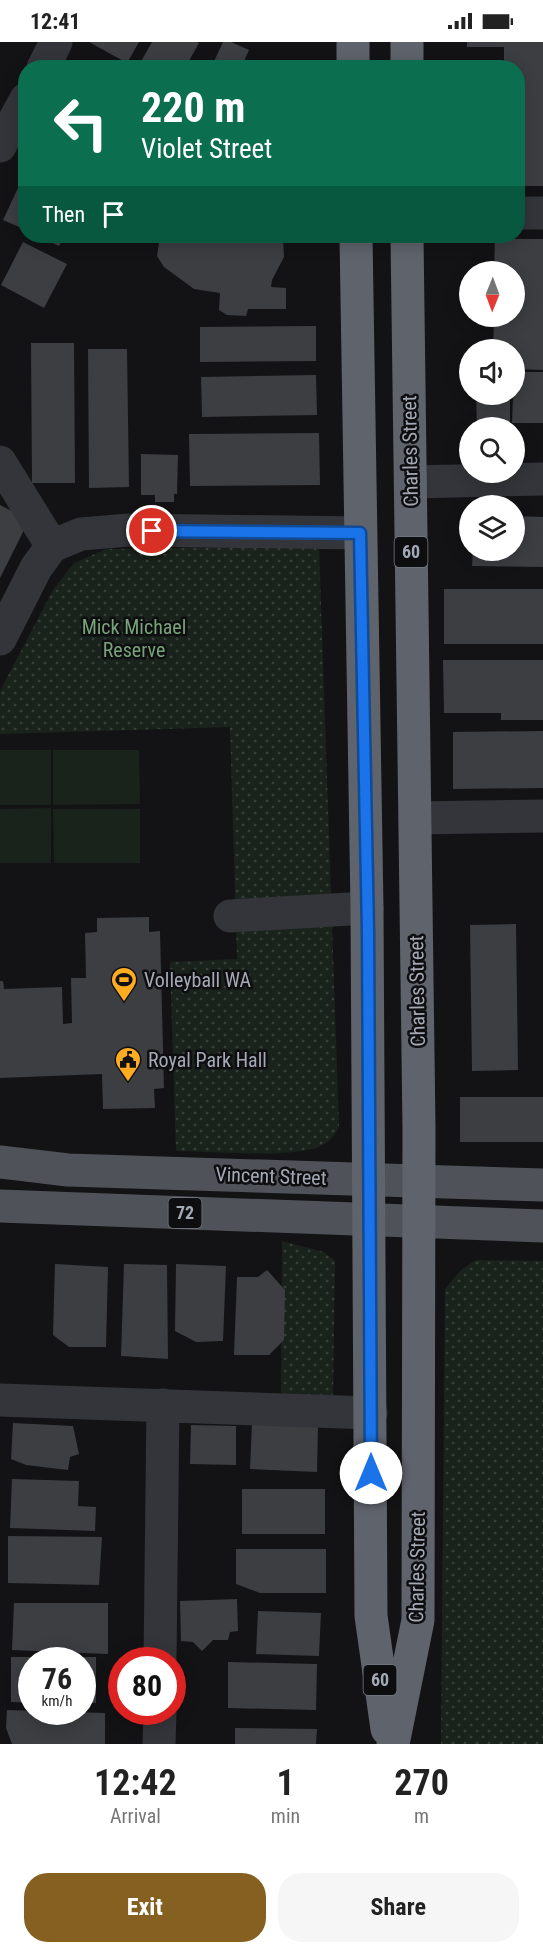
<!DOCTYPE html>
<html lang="en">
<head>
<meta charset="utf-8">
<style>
  body { margin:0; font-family:"Roboto Condensed",sans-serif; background:#f6f6f6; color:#222; height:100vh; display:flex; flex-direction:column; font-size:22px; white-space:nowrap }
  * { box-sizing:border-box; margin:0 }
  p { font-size:20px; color:#767676 }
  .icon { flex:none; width:33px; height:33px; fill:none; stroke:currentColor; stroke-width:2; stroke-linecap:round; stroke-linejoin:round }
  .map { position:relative; height:1702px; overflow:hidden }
  .details { display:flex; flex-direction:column; background:#fff; flex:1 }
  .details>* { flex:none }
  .banner { position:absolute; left:18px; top:18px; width:507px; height:183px; border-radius:24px; box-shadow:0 3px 15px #0003; background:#0b6e4f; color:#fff; overflow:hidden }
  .needle { width:39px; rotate:181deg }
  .tools { position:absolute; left:459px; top:219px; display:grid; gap:12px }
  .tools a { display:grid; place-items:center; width:66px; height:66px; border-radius:50%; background:#fff; box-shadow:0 3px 15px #0003; font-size:30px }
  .speed { position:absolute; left:18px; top:1605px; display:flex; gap:12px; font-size:30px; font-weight:700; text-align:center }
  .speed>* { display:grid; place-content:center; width:78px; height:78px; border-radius:50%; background:#fff; box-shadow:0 3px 15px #0003; line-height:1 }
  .speed small { font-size:15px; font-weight:400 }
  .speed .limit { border:9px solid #d22; background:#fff; color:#111 }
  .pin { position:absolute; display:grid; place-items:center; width:51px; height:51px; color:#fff; margin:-26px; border:3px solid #fff; border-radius:50%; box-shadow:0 2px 6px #0007 }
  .me { position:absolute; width:66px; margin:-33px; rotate:0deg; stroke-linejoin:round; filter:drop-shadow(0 0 4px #0008) }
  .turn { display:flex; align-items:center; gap:21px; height:126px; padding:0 24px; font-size:27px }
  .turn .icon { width:78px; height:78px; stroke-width:2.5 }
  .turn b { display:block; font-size:42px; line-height:51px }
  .then { display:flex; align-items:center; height:57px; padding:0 24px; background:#0003; gap:12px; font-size:22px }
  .eta { display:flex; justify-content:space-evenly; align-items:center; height:102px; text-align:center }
  .eta b { font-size:36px; font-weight:700; line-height:42px }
  .primary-button { display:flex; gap:12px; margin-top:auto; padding:12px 24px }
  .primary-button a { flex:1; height:69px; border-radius:24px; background:#856021; color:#fff; font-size:24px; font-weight:700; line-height:69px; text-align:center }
  .primary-button a+a { background:#f6f6f6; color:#222 }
  .status { display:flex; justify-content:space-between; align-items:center; height:42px; padding:0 30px; background:#fff; direction:ltr }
  .status svg { height:16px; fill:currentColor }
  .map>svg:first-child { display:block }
  .green { fill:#1a231b }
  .park { fill:url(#park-dots) }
  .building { fill:#3c3e42 }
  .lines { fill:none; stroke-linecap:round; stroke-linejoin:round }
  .minor { stroke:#33353a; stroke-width:33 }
  .major { stroke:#4f5259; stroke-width:33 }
  .highway { stroke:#5f636b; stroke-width:33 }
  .route-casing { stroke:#114b97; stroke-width:15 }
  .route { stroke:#1a73e8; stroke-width:10 }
  .labels { text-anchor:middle; stroke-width:5; stroke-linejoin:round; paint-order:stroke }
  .shield { fill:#0e0e10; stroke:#767b84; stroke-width:1.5 }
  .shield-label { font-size:18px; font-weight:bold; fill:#a3aab6 }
  .street-label { font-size:20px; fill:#a3aab6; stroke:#0e0e10 }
  .park-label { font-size:20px; fill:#78a379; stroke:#0e0e10 }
  .poi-label { font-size:20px; fill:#a3aab6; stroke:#0e0e10; text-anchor:start }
</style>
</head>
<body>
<div class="status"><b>12:41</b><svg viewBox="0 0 49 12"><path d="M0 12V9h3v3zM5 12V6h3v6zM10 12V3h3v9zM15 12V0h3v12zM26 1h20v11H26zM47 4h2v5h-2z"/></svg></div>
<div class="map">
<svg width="543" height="1702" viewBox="0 0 543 1702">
  <defs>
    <pattern id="park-dots" width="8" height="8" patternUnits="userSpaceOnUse" patternTransform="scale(1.5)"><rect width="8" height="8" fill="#1a231b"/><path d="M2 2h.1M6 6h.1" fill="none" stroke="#38403a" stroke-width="1.8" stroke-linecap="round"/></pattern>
  </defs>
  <rect width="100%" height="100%" fill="#131315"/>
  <path class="green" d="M 0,708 L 51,708 L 51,763 L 0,763 Z
    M 53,708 L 139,708 L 140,762 L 53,763 Z
    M 51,766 L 51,821 L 0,821 L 0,767 Z
    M 53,767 L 140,767 L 140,821 L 54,821 Z"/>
  <path class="park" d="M 319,505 L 339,1084 C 336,1092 331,1098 324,1102 C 301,1118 207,1109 176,1109 L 170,920 L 237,917 L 230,685 L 0,692 L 0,649 L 53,548 L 74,521 L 106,507 Z
    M 282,1199 L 324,1210 L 335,1219 L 333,1356 L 281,1356 Z
    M 476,1218 L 543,1219 L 543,1702 L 441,1702 L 445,1247 L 461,1228 Z"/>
  <path class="building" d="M 89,0 L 139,0 L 127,21 Z
    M 152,0 L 197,0 L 199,1 L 185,26 L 144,26 L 139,23 Z
    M 223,0 L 231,0 L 249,8 L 241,26 L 211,26 Z
    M 467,0 L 543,0 L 543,144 L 518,144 L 518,26 L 504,26 L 504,5 L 467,5 Z
    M 26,129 L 26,188 L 3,178 Z
    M 37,194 L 64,194 L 59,204 Z
    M 160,194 L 283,194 L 284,215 L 272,238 L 271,245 L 286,246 L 286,267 L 248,267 L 246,274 L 227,273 L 219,268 L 220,251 L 194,247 L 164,225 L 157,214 Z
    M 495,197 L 543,197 L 543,328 L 514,327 L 514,308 L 493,308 L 494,274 L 514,274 L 514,230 L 494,230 Z
    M 23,200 L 67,222 L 44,266 L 1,243 Z
    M 316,284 L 316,319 L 200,320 L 200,285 Z
    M 31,301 L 74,301 L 75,441 L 32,441 Z
    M 88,307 L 127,307 L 129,445 L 89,446 Z
    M 514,330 L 543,330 L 543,381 L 512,381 Z
    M 316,333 L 317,373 L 202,375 L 201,335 Z
    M 476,352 L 510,352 L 510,384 L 477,384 Z
    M 319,391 L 320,443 L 190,444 L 189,392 Z
    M 141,412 L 178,413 L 177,452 L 174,452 L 174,460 L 155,460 L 155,453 L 141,453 Z
    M 0,463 L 29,478 L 0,536 Z
    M 514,474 L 543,475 L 543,525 L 472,524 L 473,508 L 514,508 Z
    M 444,547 L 543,547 L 543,602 L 444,602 Z
    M 443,618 L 543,618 L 543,678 L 501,678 L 501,671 L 444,671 Z
    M 543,689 L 543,746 L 453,747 L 453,690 Z
    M 149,875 L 149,890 L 160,889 L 164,1046 L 154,1047 L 155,1066 L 103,1067 L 102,1032 L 0,1036 L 0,939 L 3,939 L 4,947 L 62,945 L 63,982 L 72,981 L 71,936 L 86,936 L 85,891 L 97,890 L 97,876 Z
    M 516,882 L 518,1028 L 472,1029 L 470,883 Z
    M 460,1055 L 543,1055 L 543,1100 L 460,1100 Z
    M 55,1222 L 108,1225 L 106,1305 L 69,1305 L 53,1293 Z
    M 124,1222 L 167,1223 L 168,1317 L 121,1314 Z
    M 176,1222 L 226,1224 L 223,1299 L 196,1300 L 175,1289 Z
    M 267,1228 L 285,1248 L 284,1298 L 269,1313 L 234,1313 L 237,1235 L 258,1235 Z
    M 13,1381 L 73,1384 L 79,1412 L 70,1415 L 68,1428 L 26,1423 L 11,1417 Z
    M 252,1381 L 318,1384 L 317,1430 L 250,1427 Z
    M 191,1383 L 236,1384 L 236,1423 L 190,1422 Z
    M 12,1437 L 79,1439 L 78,1464 L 96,1465 L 95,1489 L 10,1486 Z
    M 242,1447 L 325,1447 L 325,1492 L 242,1492 Z
    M 8,1494 L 102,1495 L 99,1543 L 8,1541 Z
    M 236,1507 L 326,1507 L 326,1551 L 260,1551 L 236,1542 Z
    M 237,1557 L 238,1589 L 230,1590 L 228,1598 L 213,1598 L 202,1609 L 193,1600 L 181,1599 L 180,1559 Z
    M 14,1561 L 108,1561 L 108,1612 L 12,1608 Z
    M 258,1569 L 321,1571 L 319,1614 L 256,1612 Z
    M 11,1615 L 96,1615 L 96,1661 L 82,1661 L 82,1618 L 32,1618 L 32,1661 L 11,1660 Z
    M 228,1620 L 317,1622 L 316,1668 L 228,1666 Z
    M 7,1668 L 105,1671 L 105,1702 L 12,1702 L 6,1686 Z
    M 235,1686 L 317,1687 L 316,1702 L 235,1702 Z"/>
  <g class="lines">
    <path class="minor" d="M 43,26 L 56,0
      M 0,104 L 26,57
      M 518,171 L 543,171
      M 0,420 L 52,504
      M 411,440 L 543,437
      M 0,597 L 36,526 L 52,504 L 81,492 L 129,488 L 360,491
      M 415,776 L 543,774
      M 230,874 L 367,866
      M 0,1358 L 371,1371
      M 160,1618 L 163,1363
      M 159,1702 L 160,1670"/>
    <path class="major" d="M 0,1120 L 68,1128 L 543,1143
      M 0,1164 L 543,1184"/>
    <path class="highway" d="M 353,0 L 353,26
      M 407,26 L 407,0
      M 356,194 L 367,866 L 371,1574 L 387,1687
      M 393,1702 L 418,1578 L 419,1086 L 407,194"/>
  </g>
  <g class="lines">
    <defs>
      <path id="route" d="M 152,489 L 360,491 L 368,889 L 371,1431"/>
    </defs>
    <use href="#route" class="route-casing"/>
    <use href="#route" class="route"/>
  </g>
  <defs>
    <symbol id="stadium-pin" viewBox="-11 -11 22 30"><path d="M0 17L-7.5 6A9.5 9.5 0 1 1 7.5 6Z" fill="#ffac20" stroke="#0e0e10"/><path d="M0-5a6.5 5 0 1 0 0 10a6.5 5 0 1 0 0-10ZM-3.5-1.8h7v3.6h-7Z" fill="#111"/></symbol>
    <symbol id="civic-pin" viewBox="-11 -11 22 30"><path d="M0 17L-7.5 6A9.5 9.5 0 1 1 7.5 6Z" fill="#ffac20" stroke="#0e0e10"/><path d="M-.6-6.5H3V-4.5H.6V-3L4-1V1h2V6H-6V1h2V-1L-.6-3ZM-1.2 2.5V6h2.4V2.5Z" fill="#111"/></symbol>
  </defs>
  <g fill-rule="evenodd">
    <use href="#stadium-pin" x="109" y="923" width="30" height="40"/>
    <use href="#civic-pin" x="113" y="1003" width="30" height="40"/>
  </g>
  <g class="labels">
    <g class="shield">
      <rect x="394.5" y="495" width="33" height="30" rx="4.5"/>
      <rect x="168.5" y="1156" width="33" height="30" rx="4.5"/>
      <rect x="363.5" y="1623" width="33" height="30" rx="4.5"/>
    </g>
    <g class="shield-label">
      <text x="411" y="516">60</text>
      <text x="185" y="1177">72</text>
      <text x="380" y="1644">60</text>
    </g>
    <g class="street-label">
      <text transform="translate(410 409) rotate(-91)" y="7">Charles Street</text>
      <text transform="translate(417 949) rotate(-91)" y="7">Charles Street</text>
      <text transform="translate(271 1134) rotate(2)" y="7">Vincent Street</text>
      <text transform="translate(417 1525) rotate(-89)" y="7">Charles Street</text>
    </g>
    <g class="park-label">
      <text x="134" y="592">Mick Michael<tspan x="134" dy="23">Reserve</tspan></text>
    </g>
    <g class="poi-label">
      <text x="144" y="945">Volleyball WA</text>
      <text x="148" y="1025">Royal Park Hall</text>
    </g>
  </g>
</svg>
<div class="tools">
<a><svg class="needle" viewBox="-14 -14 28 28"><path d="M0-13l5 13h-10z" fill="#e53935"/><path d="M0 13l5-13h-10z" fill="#767676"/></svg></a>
<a><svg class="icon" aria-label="sound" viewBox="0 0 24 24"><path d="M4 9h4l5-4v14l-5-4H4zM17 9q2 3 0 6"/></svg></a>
<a><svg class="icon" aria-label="search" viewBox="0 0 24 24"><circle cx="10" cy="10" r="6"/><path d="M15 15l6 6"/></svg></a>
<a><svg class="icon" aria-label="layers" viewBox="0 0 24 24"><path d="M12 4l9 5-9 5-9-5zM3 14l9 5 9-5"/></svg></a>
</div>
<div class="speed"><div>76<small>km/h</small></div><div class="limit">80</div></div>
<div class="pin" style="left:152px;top:489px;background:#d93025"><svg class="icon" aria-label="arrive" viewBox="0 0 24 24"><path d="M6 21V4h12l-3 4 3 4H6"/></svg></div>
<svg class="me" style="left:371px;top:1431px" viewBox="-20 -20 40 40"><circle r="19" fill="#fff"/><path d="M0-13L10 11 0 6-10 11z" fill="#1a73e8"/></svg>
<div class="banner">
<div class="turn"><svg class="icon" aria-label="left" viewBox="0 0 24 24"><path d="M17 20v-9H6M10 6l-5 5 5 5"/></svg><div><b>220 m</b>Violet Street</div></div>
<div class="then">Then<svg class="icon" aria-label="arrive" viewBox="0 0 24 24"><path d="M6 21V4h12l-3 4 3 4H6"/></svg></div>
</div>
</div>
<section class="details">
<div class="eta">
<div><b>12:42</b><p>Arrival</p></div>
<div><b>1</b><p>min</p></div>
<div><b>270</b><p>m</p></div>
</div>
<div class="primary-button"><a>Exit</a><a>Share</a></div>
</section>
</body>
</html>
